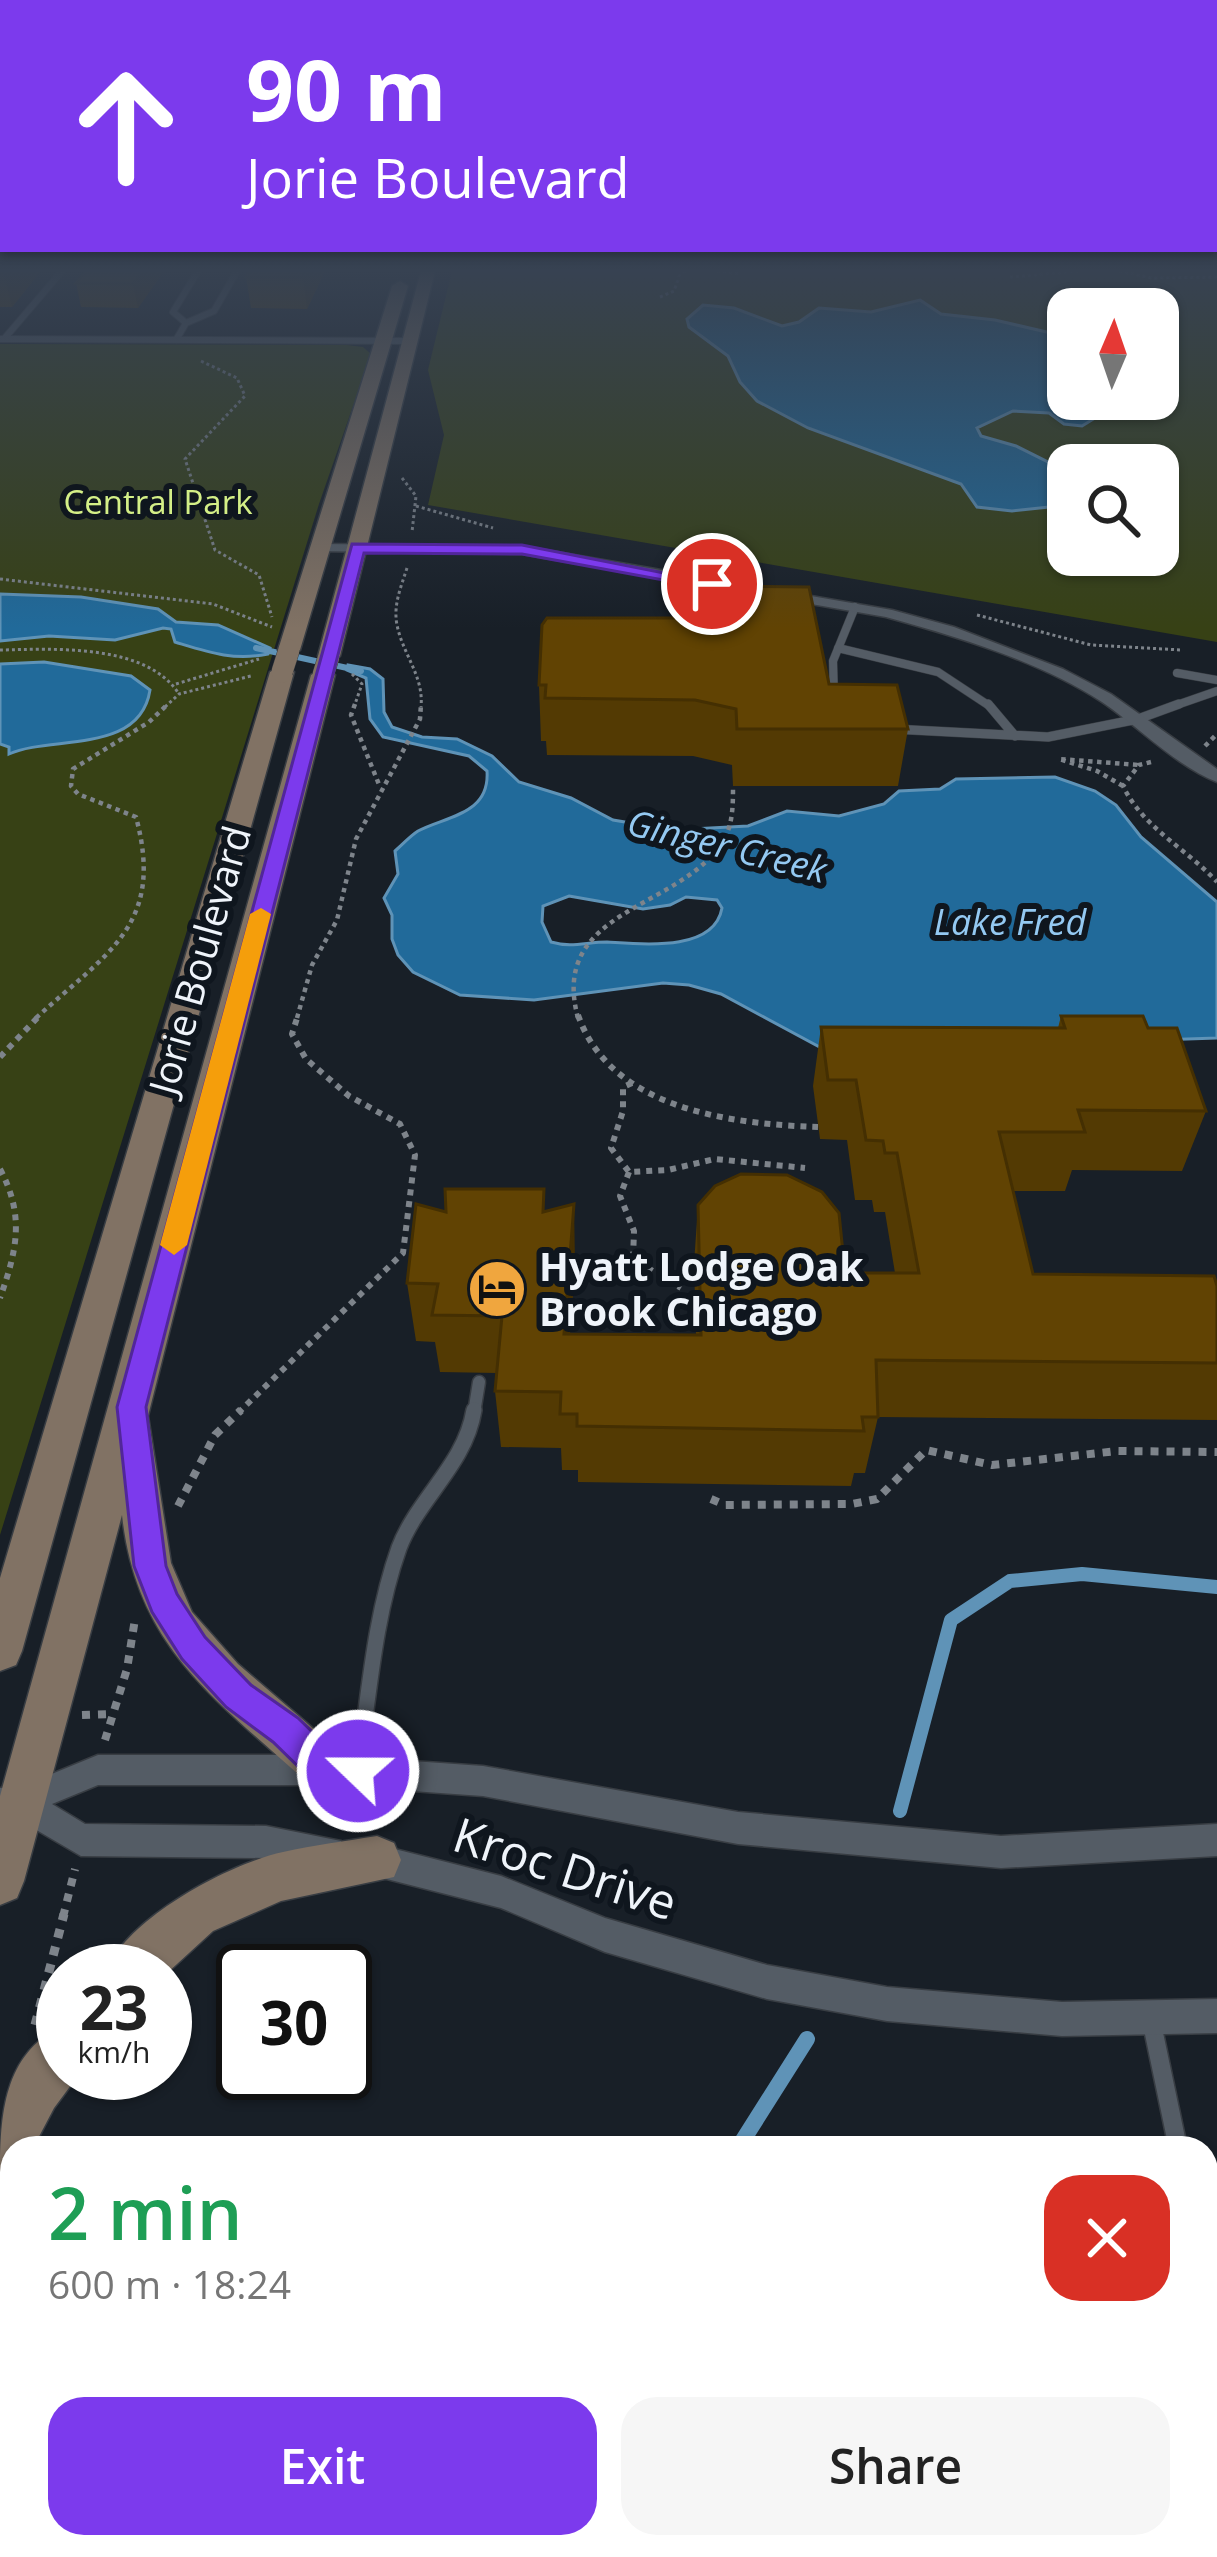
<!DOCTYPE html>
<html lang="en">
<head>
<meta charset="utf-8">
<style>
  body { margin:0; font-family:"Open Sans",sans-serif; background:#f6f6f6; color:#222; height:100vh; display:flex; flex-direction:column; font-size:45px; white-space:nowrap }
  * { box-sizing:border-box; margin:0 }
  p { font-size:39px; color:#767676 }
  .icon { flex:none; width:66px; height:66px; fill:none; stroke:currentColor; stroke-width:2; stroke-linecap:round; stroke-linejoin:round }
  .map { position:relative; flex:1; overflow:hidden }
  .drawer { position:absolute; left:0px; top:2136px; width:1218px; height:423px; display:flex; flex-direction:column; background:#fff; border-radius:36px 36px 0 0; box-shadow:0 3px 9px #0004 }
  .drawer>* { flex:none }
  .guide { position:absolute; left:0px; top:0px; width:1218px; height:252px; box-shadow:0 3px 9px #0004; background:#7c3aed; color:#fff; overflow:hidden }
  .needle { width:78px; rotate:2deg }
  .controls { position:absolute; left:1047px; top:288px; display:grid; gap:24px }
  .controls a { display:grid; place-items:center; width:132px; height:132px; border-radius:24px; background:#fff; box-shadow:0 3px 9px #0004; font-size:60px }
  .speed { position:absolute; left:36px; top:1944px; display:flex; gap:24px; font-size:60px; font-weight:700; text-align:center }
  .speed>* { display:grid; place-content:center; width:156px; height:156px; border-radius:50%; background:#fff; box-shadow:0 3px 9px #0004; line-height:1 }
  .speed small { font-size:30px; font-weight:400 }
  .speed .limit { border:6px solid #111; border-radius:18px; background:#fff; color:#111 }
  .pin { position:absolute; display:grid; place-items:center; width:102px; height:102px; color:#fff; margin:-51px; border:6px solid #fff; border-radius:50%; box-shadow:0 3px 12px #0007 }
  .me { position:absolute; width:132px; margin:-66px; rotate:292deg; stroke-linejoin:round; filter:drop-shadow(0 0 9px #0008) }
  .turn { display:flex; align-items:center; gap:42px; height:252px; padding:0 48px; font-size:54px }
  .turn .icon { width:156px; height:156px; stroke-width:2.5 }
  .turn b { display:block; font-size:84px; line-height:102px }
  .round { display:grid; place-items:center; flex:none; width:126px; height:126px; border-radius:36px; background:#f6f6f6 }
  .headline { display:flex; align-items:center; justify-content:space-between; height:204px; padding:0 48px }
  h1 { font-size:72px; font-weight:600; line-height:90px; color:#1e9e55 }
  .cta { display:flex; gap:24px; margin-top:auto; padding:24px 48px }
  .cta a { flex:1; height:138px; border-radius:36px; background:#7c3aed; color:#fff; font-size:48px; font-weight:600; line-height:138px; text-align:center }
  .cta a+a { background:#f6f6f6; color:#222 }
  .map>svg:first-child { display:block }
  .green { fill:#374115; fill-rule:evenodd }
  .water { fill:#216a9a; stroke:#5f93b7; stroke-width:3; fill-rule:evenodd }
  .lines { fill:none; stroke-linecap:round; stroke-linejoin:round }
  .stream-far2 { stroke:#5f93b7; stroke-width:6 }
  .stream-far1 { stroke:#5f93b7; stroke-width:14 }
  .stream { stroke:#5f93b7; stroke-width:16 }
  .lane-far5-casing { stroke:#383d43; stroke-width:8 }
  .lane-far4-casing { stroke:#383d43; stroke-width:9 }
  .lane-far3-casing { stroke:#383d43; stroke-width:10 }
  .lane-far2-casing { stroke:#383d43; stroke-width:15 }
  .lane-far1-casing { stroke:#383d43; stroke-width:18 }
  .lane-casing { stroke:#383d43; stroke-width:21 }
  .street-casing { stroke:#383d43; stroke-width:3 }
  .secondary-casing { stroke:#383d43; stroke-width:3 }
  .path-far4 { stroke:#7e848b; stroke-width:3; stroke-dasharray:3 3; stroke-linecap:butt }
  .path-far3 { stroke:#7e848b; stroke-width:4.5; stroke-dasharray:4.5 4.5; stroke-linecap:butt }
  .path-far2 { stroke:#7e848b; stroke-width:6; stroke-dasharray:6 6; stroke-linecap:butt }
  .path-far1 { stroke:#7e848b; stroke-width:8; stroke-dasharray:8 8; stroke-linecap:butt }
  .path { stroke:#7e848b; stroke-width:9; stroke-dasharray:9 9; stroke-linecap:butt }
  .lane-far5 { stroke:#545c65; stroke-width:6 }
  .lane-far4 { stroke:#545c65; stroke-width:8 }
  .lane-far3 { stroke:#545c65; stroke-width:9 }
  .lane-far2 { stroke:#545c65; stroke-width:12 }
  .lane-far1 { stroke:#545c65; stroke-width:15 }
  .lane { stroke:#545c65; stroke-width:18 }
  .street { fill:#545c65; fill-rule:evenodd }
  .secondary { fill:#817264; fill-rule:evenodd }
  .secondary-bridge-casing { stroke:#383d43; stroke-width:22; stroke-linecap:butt }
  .secondary-bridge { stroke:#817264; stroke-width:21 }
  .wall { fill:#533a03 }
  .shaded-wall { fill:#442f02 }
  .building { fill:#614303; stroke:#442f02; stroke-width:3 }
  .route { fill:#7c3aed; stroke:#51269a; stroke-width:3 }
  .slow { fill:#f59e0b }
  .labels { text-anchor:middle; stroke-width:12; stroke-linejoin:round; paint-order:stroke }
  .far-park-label { font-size:33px; fill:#d4ef87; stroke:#0f161e }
  .far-water-label { font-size:36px; font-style:italic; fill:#94c9f2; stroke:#0f161e }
  .street-label { font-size:39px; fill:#eff4fa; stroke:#0f161e }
  .poi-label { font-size:39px; font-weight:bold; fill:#eff4fa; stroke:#0f161e; text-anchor:start }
  .near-street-label { font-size:48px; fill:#eff4fa; stroke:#0f161e }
</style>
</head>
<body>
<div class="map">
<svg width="1217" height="2557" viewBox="0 0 1217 2557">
  <rect width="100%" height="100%" fill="#181f27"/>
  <path class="green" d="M 452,271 L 1217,271 L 1217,642 L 428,505 L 444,435 L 428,370 ZM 1068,309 L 1158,309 L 1158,399 L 1068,399 ZM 1068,465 L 1158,465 L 1158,555 L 1068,555 Z
    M 0,344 L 347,345 L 363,347 L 371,354 L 319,504 L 0,1535 Z"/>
  <path class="water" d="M 920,300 L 941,314 L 995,320 L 1068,337 L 1068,399 L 1126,399 L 1082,426 L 1064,424 L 1049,413 L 1013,411 L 977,428 L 981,436 L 1016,446 L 1066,471 L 1068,505 L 1012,511 L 977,507 L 961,484 L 808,428 L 757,401 L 740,382 L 728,356 L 689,327 L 687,319 L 703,305 L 734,308 L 782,326 L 799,322 L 819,308 L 871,312 Z
    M 0,594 L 81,597 L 158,609 L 176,622 L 218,625 L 270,648 L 268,654 C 233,661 208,652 175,642 L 171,629 L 163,628 L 115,640 L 49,636 L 0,641 Z
    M 44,662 L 131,676 L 150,690 C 140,755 51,735 9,754 L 9,747 L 0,744 L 0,664 Z
    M 348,665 L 370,669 L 383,679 L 384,712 L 392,727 L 422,737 L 457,739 L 492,756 L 519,782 L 571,798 L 613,820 L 673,830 L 748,826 L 787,811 L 839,816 L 884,804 L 899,791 L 940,789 L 956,779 L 1055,777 L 1095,791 L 1116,805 L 1141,837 L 1217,902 L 1217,1038 L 827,1051 L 721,994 L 689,985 L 663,983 L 534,1000 L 460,995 L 413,972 L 398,955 L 392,939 L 392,915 L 384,898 L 398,874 L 395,851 C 402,845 410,836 418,831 C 446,816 490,815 487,771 L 469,756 L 383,737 L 370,719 L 366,678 L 347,670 ZM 569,896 L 643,909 L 670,905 L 686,897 L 717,900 L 722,908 C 714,953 640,944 607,942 C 586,942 572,948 551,942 L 542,922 L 543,906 Z"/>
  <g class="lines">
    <path class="stream-far2" d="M 256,648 L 361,671"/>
    <path class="stream-far1" d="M 900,1811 L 951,1620 L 1010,1581 L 1082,1574 L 1217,1587"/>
    <path class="stream" d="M 738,2148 L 807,2039
      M 438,2557 L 448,2547"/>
    <defs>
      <path id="lane-far5" d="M 186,323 L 214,311 L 237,271
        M 0,339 L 411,341
        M 4,339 L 62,271
        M 176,340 L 186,323 L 173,312 L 198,271"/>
      <path id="lane-far4" d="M 838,648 L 938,672 L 991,707
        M 1177,673 L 1217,680
        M 834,698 L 833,661 L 855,607
        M 1171,707 L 1217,691"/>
      <path id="lane-far3" d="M 988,704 L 1015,736
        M 893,729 L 1048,737 L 1138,719 L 1179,704"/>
      <path id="lane-far2" d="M 474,1413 L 479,1382"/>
      <path id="lane-far1" d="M 358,1769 C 369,1696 374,1618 399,1548 C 418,1498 465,1465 474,1410"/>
      <path id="lane" d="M 1151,2019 L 1178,2148
        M 1206,2243 L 1217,2244
        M 954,2547 L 955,2557"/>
      <path id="street" d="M 321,544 L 522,546 L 892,610 L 954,627 L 1063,669 L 1111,694 L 1217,769 L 1217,782 C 1176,766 1139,727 1102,702 C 1039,661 958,637 886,617 L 522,554 L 316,551 L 314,548 Z
        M 98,1755 L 327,1755 L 483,1766 L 738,1812 L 1001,1836 L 1217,1824 L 1217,1856 L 1001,1868 L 738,1844 L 483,1796 L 327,1785 L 98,1785 L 52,1804 L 85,1824 L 266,1826 L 341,1841 L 346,1852 L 341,1863 L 330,1868 L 266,1858 L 81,1856 L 16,1818 L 0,1818 L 0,1788 L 20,1787 Z
        M 371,1843 L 501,1876 L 605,1918 L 767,1965 L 887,1987 L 1062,2002 L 1217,1999 L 1217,2033 L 1062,2036 L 887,2021 L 767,1999 L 605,1952 L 501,1908 L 371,1875 L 360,1870 L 355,1859 L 360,1848 Z"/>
      <path id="secondary" d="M 421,271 L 435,271 L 340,656 L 329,663 L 318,656 Z
        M 400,281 L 408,286 L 300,650 L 289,657 L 281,655 L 278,650 L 392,286 Z
        M 282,665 L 294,672 L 22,1651 L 16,1665 L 0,1671 L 0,1578 L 270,672 Z
        M 323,668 L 335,675 L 148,1416 L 171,1563 L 192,1612 L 238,1664 L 343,1754 L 350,1770 L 343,1786 L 327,1793 L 311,1786 C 218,1700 137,1650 122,1515 L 24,1881 L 17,1898 L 0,1905 L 0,1796 L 311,675 Z
        M 377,1836 L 394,1843 L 401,1860 L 394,1877 L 281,1901 L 213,1931 L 165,1975 L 106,1971 C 128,1918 228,1864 283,1852 C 314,1845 346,1841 377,1836 Z
        M 63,2026 L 63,2073 L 80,2073 L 54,2108 L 33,2148 L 12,2148 L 12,2178 L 0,2183 C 0,2123 0,2054 63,2026 Z"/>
    </defs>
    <use href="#lane-far5" class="lane-far5-casing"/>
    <use href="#lane-far4" class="lane-far4-casing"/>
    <use href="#lane-far3" class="lane-far3-casing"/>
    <use href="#lane-far2" class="lane-far2-casing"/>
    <use href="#lane-far1" class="lane-far1-casing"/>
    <use href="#lane" class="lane-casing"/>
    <use href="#street" class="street-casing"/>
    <use href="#secondary" class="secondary-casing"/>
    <path class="path-far4" d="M 717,271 L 741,274
      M 1119,271 L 1152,278 L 1217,277
      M 1010,277 L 1078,271
      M 660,297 L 674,291 L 680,274 L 686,271
      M 201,361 L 237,378 L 245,396 L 185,459 L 215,550 L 259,575 L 272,617
      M 402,478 L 416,496 L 412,532
      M 416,506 L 493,528
      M 407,568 C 401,587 393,605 397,625 C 403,655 424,676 421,707
      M 0,579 L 213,604 L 272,627
      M 977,615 L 1091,645 L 1181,650
      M 0,650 C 54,649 146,643 179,694
      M 352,674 L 362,684 L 354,707
      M 176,684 L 259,659
      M 165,707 L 179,694 L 251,676"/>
    <path class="path-far3" d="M 355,704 L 351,715 L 380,787
      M 1205,746 L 1217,734
      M 1151,762 L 1139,765 L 1123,786 C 1144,829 1186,848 1217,882
      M 1123,786 L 1097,771 L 1059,759 L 1139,765
      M 36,1018 C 108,952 165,925 136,817 L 78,794 L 71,786 L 73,769 L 149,722 L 168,704
      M 297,1018 L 312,965 L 337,920 L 356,839 L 420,719 L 421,704
      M 578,1018 C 548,908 681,910 723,841 C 733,825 733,805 733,786"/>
    <path class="path-far2" d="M 578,1015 C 611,1110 732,1124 818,1127
      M 0,1057 L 40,1015
      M 632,1083 L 623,1087 L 623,1111 L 611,1148 L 629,1172 L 668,1170 L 715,1159 L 805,1168
      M 0,1169 C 25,1216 17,1250 0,1298
      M 629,1172 L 620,1196 L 634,1231 L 633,1259 L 681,1288
      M 238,1413 L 403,1253 L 415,1155 L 400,1124 L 349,1096 L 306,1059 L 292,1034 L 298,1015"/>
    <path class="path-far1" d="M 711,1499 L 725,1505 L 852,1504 L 877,1499 L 926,1450 L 992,1465 L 1117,1451 L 1217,1452
      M 178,1506 L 215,1435 L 241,1410
      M 82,1715 L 110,1714
      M 105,1740 L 127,1669 L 135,1619
      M 63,1917 L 75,1869"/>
    <path class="path" d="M 35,2025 L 64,1914
      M 0,2513 L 12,2414"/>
    <use href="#lane-far5" class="lane-far5"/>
    <use href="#lane-far4" class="lane-far4"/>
    <use href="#lane-far3" class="lane-far3"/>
    <use href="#lane-far2" class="lane-far2"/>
    <use href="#lane-far1" class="lane-far1"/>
    <use href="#lane" class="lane"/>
    <use href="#street" class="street"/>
    <use href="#secondary" class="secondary"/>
    <defs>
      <path id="secondary-bridge" d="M 282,672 L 289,650
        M 323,675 L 329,656"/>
    </defs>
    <use href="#secondary-bridge" class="secondary-bridge-casing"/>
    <use href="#secondary-bridge" class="secondary-bridge"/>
  </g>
  <path class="wall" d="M 0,271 L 40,272 L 12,307 L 0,307 Z
    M 164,271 L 138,308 L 81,307 L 76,283 Z
    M 325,271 L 307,309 L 251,308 L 246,277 Z
    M 687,586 L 829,684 L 908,729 L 898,786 L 733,786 L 732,765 L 693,756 L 547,755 L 546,741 L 541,741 L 539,685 L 686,618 Z
    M 1061,1016 L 1148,1028 L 1206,1111 L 1182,1171 L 1072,1170 L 1065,1191 L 1013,1191 L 1033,1274 L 1217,1286 L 1217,1420 L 878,1417 L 865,1473 L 854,1473 L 851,1486 L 578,1482 L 578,1470 L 562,1470 L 561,1448 L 501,1447 L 495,1391 L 497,1373 L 440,1372 L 435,1342 L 416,1341 L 407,1283 L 446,1212 L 545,1211 L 575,1263 L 570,1334 L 696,1335 L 694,1264 L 698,1205 L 845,1273 L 895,1273 L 885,1212 L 874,1212 L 872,1200 L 855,1200 L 847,1140 L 820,1139 L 813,1086 L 821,1027 L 1058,1028 Z"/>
  <path class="shaded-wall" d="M 7,271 L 40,272 L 12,307 L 4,275 Z
    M 142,271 L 164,271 L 138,308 L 133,284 Z
    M 306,271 L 325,271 L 307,309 L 303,277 Z
    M 574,1204 L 575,1263 L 566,1391 L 564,1334 Z"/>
  <path class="building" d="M 86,271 L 142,271 L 133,284 L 76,283 Z
    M 249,271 L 306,271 L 303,277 L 246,277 Z
    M 687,586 L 809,587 L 829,684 L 897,685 L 908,729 L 737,729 L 736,709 L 695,700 L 545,698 L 546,685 L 539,685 L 542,625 L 547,618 L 689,618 Z
    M 1061,1016 L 1143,1016 L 1148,1028 L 1177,1028 L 1206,1111 L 1078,1110 L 1085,1132 L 999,1132 L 1033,1274 L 1214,1276 L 1217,1286 L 1217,1363 L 876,1360 L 878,1417 L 862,1417 L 864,1431 L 577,1426 L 577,1414 L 560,1414 L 561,1392 L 495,1391 L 502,1316 L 432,1315 L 438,1284 L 407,1283 L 416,1204 L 446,1212 L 445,1189 L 544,1189 L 543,1212 L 574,1204 L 564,1334 L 701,1335 L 698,1205 L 715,1186 L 741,1174 L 787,1175 L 822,1192 L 839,1213 L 845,1273 L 919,1273 L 897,1153 L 885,1153 L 883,1141 L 866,1140 L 856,1080 L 828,1080 L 821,1027 L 1065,1028 Z"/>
  <linearGradient id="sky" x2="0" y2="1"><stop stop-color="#0d1115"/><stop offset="0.43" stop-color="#374252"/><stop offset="1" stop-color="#374252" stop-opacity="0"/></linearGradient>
  <rect width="1217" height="629" fill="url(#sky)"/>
  <path class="route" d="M 352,544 L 522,545 L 720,584 L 712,589 L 522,554 L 364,553 L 146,1407 L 166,1566 L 177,1594 L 205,1637 L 251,1685 L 298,1718 L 334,1753 L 370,1759 L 375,1771 L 370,1783 L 358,1788 L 314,1782 L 273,1742 L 226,1707 L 182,1659 L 152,1612 L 134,1566 L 117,1407 Z"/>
  <path class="slow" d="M 261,908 L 271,914 L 187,1245 L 174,1255 L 160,1245 L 250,914 Z"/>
  <defs>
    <symbol id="hotel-disc" viewBox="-11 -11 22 22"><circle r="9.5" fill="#f0a63e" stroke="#0f161e"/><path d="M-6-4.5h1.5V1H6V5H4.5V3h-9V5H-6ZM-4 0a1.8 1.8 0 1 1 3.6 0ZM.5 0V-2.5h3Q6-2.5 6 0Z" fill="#111"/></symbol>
  </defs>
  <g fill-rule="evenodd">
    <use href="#hotel-disc" x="464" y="1256" width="66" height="66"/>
  </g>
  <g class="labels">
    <g class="far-park-label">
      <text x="158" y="514">Central Park</text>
    </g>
    <g class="far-water-label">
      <text transform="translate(727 846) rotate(14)" y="13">Ginger Creek</text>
      <text x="1010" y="935">Lake Fred</text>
    </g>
    <g class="street-label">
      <text transform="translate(200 960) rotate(-74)" y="14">Jorie Boulevard</text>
    </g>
    <g class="poi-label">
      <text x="539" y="1281">Hyatt Lodge Oak<tspan x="539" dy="45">Brook Chicago</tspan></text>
    </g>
    <g class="near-street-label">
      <text transform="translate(565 1869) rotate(18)" y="17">Kroc Drive</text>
    </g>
  </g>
</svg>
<div class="controls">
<a><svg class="needle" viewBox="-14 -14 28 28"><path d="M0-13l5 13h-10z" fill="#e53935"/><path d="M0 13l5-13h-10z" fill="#767676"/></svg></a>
<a><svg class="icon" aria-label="search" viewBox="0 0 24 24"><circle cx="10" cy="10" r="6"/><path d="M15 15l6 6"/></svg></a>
</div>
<div class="speed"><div>23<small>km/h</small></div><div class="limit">30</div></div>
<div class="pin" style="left:712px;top:584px;background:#d93025"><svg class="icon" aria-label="arrive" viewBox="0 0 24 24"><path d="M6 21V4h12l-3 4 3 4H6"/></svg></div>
<svg class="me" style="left:358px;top:1771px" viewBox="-20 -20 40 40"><circle r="17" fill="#7c3aed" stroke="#fff" stroke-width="3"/><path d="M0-11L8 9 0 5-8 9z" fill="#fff"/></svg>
<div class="guide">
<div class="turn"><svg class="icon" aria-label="ahead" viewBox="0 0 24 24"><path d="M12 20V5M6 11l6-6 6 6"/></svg><div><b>90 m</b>Jorie Boulevard</div></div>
</div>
<section class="drawer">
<div class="headline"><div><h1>2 min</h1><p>600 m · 18:24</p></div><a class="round" style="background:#d93025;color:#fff"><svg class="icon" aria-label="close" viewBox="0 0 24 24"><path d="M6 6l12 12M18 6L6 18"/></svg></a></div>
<div class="cta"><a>Exit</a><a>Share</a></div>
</section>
</div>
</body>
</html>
